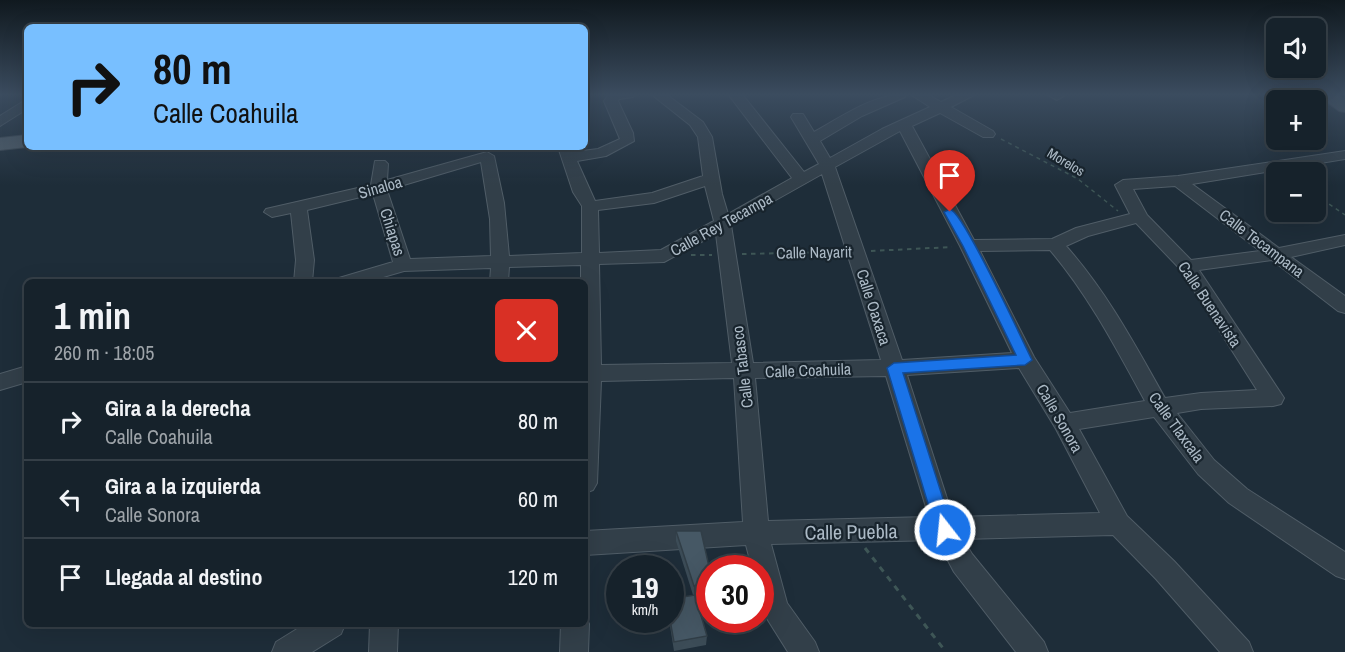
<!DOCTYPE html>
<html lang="es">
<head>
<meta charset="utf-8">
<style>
  body { margin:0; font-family:"Archivo Narrow",sans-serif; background:#1f2a33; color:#f1f3f6; height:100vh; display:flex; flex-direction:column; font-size:22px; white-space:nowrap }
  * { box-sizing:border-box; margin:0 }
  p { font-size:20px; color:#9ea4a9 }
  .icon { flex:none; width:33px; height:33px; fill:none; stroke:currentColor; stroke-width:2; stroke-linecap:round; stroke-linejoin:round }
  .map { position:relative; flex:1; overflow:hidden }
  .panel { position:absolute; left:24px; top:279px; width:564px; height:348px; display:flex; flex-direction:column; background:#16222b; border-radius:9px; box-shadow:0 6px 24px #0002,0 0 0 2px #353f47 }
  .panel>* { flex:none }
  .guide { position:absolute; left:24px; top:24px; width:564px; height:126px; border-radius:9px; box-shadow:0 6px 24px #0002,0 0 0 2px #353f47; background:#78bfff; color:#111; overflow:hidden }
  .fabs { position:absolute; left:1266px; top:18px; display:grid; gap:12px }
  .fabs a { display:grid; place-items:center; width:60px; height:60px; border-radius:9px; background:#16222b; box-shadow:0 6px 24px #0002,0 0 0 2px #353f47; font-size:30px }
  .speed { position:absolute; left:606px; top:555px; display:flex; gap:12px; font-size:30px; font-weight:700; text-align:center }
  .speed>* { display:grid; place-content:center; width:78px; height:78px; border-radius:50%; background:#16222b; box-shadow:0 6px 24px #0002,0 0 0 2px #353f47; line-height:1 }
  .speed small { font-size:15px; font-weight:400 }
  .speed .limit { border:9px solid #d22; background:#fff; color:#111 }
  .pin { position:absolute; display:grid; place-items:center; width:51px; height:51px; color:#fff; margin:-62px -26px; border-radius:50% 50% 50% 0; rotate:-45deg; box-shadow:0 0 6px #0007 }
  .pin .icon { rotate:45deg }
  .me { position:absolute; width:66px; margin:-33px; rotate:344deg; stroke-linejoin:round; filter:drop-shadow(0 0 4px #0008) }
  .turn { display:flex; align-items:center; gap:21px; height:126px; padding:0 30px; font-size:27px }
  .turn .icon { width:78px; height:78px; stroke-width:2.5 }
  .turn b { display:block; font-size:42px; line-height:51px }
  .round { display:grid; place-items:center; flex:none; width:63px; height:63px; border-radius:9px; background:#1f2a33 }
  .overview { display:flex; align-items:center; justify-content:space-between; height:102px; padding:0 30px }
  h1 { font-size:36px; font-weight:800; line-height:45px }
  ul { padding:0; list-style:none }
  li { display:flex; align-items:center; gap:18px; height:78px; padding:0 30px; border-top:2px solid #353f47 }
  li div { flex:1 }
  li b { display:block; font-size:22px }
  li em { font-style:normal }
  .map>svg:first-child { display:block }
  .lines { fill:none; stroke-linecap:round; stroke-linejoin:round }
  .minor-casing { stroke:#505d67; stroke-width:2 }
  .major-casing { stroke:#3c4853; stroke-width:2 }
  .path-far2 { stroke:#3e5656; stroke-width:1.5; stroke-dasharray:4 4; stroke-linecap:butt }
  .path-far1 { stroke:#3e5656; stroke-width:2; stroke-dasharray:4.5 4.5; stroke-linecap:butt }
  .path { stroke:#3e5656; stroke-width:3; stroke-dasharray:6 6; stroke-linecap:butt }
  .minor { fill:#323f49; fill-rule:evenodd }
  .major { fill:#505e69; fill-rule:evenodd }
  .wall { fill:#3c4c57 }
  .shaded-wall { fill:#313e47 }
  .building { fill:#465865; stroke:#313e47; stroke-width:1.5 }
  .route { fill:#1a73e8; stroke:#114b97; stroke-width:1.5 }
  .labels { text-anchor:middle; stroke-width:4.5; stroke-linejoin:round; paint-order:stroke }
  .far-street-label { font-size:14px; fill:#acbac6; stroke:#18242d }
  .street-label { font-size:16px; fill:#acbac6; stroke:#18242d }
  .near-street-label { font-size:20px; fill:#acbac6; stroke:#18242d }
</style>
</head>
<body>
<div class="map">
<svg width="1345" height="652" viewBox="0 0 1345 652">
  <rect width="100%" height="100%" fill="#1e2d39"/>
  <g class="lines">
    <defs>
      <path id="minor" d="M 609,94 L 635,94 L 633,97 L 619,99 L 618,101 L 633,133 L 634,141 L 606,156 L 577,161 L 595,201 L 652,193 L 703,176 L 698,137 L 690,125 L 651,94 L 666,94 L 703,122 L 712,137 L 722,194 L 728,214 L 792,178 L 728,94 L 742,94 L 804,172 L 819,164 L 791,117 L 793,114 L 803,114 L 814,132 C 843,116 873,94 907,94 L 905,97 L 862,116 L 820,141 L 830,158 L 882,129 L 930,107 L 910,94 L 927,94 L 941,102 L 958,94 L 976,94 L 951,107 L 993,131 L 995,134 L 993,137 L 983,137 L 940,113 L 912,126 L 974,240 L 1052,239 L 1076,228 L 1130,214 L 1115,185 L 1123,180 L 1178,176 L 1345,151 L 1345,159 L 1192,184 L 1279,248 L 1345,235 L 1345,245 L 1291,257 L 1345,296 L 1345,313 L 1338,311 L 1272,260 L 1199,270 L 1284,398 L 1281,404 L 1273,406 L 1201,409 L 1177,413 L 1214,460 L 1247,489 L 1345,552 L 1345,579 L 1336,576 L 1229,503 L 1198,474 L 1154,417 L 1079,429 L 1127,516 L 1174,561 L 1249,642 L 1253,652 L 1220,652 L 1156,579 L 1113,535 L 963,539 L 972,554 L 1044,642 L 1048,652 L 1016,652 L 954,572 L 937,540 L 771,544 L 787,603 L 815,642 L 819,652 L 788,652 L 761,609 L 760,568 L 752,568 L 746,545 L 585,555 L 585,531 L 743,522 L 734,378 L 601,381 L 597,483 L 593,490 L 585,493 L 585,282 L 581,282 L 581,265 L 509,267 L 508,282 L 490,282 L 491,268 L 404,271 L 366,282 L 336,282 L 339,278 L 393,262 L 373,194 L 307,210 L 314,260 L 312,282 L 294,282 L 296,260 L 291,213 L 272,217 L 264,212 L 266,209 L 371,185 L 375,161 L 385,161 L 388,164 L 387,180 L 487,152 L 494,156 L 504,203 L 509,256 L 582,253 L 582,206 L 573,192 L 558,147 L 572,147 L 574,152 L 598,149 L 620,139 L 604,101 ZM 900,131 L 960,246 L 1012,353 L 902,360 L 835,167 ZM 481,162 L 490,219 L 491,256 L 410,259 L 387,190 ZM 822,174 L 881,360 L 753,363 L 731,225 ZM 705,186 L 714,221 L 661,250 L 599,253 L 598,210 L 654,203 ZM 1175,186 L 1260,251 L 1191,260 L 1147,215 L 1133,189 ZM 1136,223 L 1181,270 L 1257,390 L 1201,393 L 1165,398 C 1135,345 1107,292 1066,246 L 1088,236 ZM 716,234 L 732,363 L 601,365 L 599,264 L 664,262 ZM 1050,250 C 1089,296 1116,348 1145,401 L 1070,413 L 1034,357 L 980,251 ZM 1019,368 L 1056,429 L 1100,513 L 953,517 L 907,375 ZM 886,376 L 929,517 L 768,521 L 755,378 Z
        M 1046,94 L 1062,94 L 1064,96 L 1057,100 Z
        M 27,99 L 27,109 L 0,126 L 0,116 Z
        M 27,366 L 27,382 L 0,390 L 0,374 Z
        M 585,615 L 589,624 L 588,652 L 560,652 L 561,624 L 585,624 Z
        M 305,624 L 345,624 L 341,634 L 312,652 L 272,652 L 276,642 Z
        M 370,624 L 398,624 L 397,652 L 369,652 Z"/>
      <path id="major" d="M 1316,94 L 1337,94 L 1345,99 L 1345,112 L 1339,111 Z
        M 27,135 L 27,147 L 0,150 L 0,138 Z"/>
    </defs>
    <use href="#minor" class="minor-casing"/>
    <use href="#major" class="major-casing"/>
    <path class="path-far2" d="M 1001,139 L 1078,179 L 1118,211
      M 1316,195 L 1345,215"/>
    <path class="path-far1" d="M 871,251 L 952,247
      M 742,254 L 838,252
      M 691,255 L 712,255"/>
    <path class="path" d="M 865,548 L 946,652"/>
    <use href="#minor" class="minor"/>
    <use href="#major" class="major"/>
  </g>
  <path class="wall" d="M 676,531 L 701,531 L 695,595 L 707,636 L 706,645 L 674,651 L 669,620 L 670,620 L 693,595 L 676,541 Z"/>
  <path class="shaded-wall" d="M 710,581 L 710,591 L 694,596 L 694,586 Z"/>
  <path class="building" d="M 676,531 L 701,531 L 710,571 L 710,581 L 694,586 Z
    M 695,595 L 707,636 L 674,642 L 670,620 L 670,599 Z"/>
  <linearGradient id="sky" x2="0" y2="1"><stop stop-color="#10191f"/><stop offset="0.51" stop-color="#3b4c5f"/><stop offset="1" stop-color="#3b4c5f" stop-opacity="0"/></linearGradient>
  <rect width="1345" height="185" fill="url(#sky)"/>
  <path class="route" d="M 950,209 C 964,213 1021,338 1032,360 L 1025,365 L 903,373 L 953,530 L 951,535 L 945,538 L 939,535 L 936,530 L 887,368 L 894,363 L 1016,355 L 963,246 L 944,212 Z"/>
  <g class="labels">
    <g class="far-street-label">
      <text transform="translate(1066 162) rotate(31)" y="5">Morelos</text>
    </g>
    <g class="street-label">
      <text transform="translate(380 187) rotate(-16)" y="6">Sinaloa</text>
      <text transform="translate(721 224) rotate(-29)" y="6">Calle Rey Tecampa</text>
      <text transform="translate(393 232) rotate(72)" y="6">Chiapas</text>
      <text transform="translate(1262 243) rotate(37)" y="6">Calle Tecampana</text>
      <text transform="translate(814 252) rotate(-1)" y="6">Calle Nayarit</text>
      <text transform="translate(1210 304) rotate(56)" y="6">Calle Buenavista</text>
      <text transform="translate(874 307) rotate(72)" y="6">Calle Oaxaca</text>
      <text transform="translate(742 367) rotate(-97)" y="6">Calle Tabasco</text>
      <text transform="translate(808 370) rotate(-2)" y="6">Calle Coahuila</text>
      <text transform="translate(1060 418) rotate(60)" y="6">Calle Sonora</text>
      <text transform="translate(1177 427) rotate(54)" y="6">Calle Tlaxcala</text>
    </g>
    <g class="near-street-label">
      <text transform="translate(851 532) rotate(-1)" y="7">Calle Puebla</text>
    </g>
  </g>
</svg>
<div class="fabs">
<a><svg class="icon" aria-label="sound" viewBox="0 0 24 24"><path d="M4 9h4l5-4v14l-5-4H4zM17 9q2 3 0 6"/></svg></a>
<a>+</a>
<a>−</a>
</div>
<div class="speed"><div>19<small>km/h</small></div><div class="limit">30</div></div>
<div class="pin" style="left:950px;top:212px;background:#d93025"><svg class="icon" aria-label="arrive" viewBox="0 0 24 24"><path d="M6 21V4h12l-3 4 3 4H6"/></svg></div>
<svg class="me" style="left:945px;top:530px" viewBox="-20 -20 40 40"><circle r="17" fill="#1a73e8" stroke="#fff" stroke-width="3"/><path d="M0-11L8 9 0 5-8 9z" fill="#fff"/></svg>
<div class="guide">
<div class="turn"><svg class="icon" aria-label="right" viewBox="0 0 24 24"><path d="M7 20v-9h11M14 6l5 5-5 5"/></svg><div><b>80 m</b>Calle Coahuila</div></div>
</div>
<section class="panel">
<div class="overview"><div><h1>1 min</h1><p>260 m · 18:05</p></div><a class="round" style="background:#d93025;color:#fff"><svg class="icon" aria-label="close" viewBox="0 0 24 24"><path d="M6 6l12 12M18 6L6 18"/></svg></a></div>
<ul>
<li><svg class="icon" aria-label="right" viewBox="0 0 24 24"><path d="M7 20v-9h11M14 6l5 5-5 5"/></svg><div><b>Gira a la derecha</b><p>Calle Coahuila</p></div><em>80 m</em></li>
<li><svg class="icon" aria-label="left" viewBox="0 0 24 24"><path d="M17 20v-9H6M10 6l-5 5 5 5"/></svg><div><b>Gira a la izquierda</b><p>Calle Sonora</p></div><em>60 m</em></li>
<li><svg class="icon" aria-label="arrive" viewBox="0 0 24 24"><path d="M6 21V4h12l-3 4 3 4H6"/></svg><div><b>Llegada al destino</b></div><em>120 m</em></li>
</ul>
</section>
</div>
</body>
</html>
